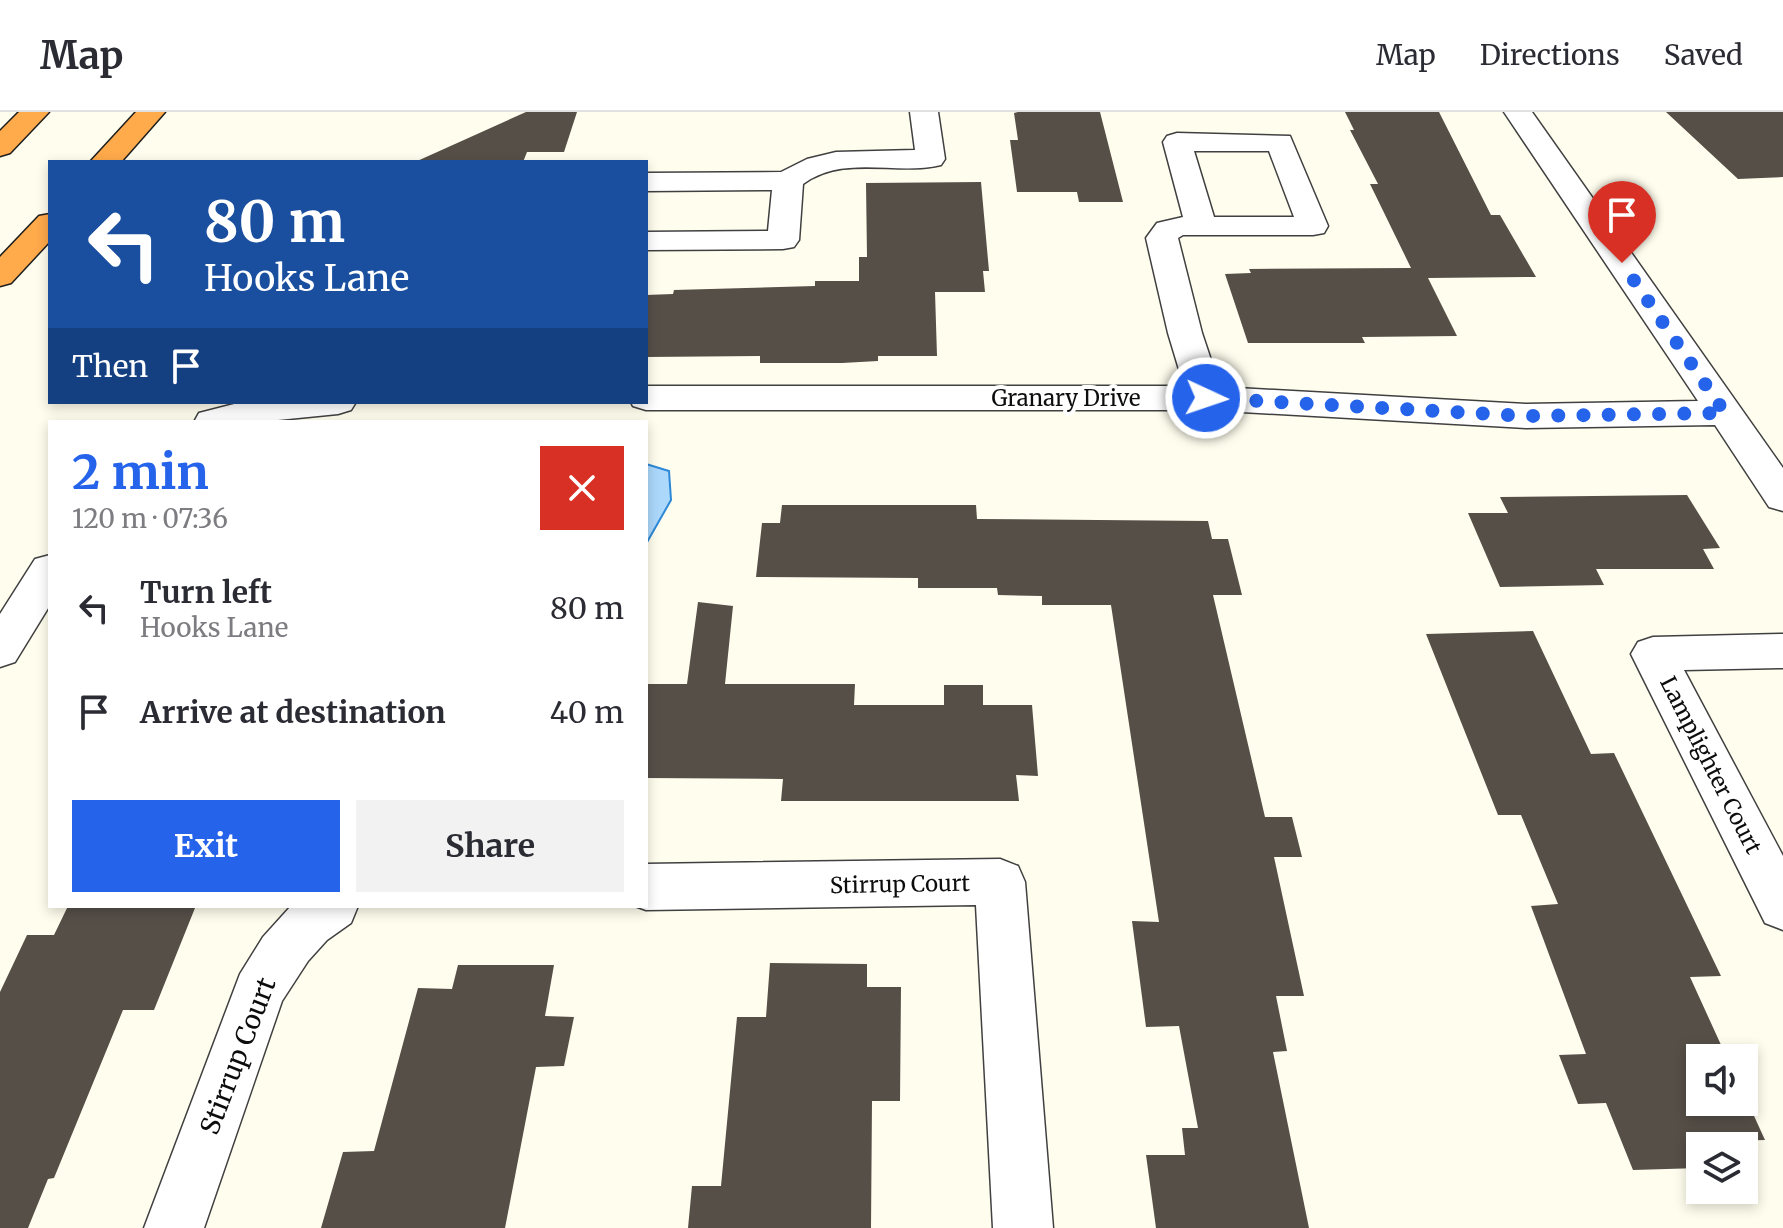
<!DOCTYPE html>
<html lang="en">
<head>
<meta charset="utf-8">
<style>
  body { margin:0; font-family:Merriweather,serif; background:#f2f2f3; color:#2b2b33; height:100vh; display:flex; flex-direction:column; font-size:30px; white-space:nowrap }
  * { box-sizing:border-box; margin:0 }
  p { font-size:26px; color:#7c7c81 }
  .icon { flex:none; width:44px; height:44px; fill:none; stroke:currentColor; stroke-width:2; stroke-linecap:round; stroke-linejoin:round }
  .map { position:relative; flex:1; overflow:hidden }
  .side { position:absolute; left:48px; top:308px; width:600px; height:488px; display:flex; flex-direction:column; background:#fff; border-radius:0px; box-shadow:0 4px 12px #0003 }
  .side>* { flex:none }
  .guide { position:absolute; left:48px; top:48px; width:600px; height:244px; border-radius:0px; box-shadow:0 4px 12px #0003; background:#1a4fa0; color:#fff; overflow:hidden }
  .buttons { position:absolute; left:1686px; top:932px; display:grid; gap:16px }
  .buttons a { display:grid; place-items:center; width:72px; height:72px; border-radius:0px; background:#fff; box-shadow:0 4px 12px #0003; font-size:40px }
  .pin { position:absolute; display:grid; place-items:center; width:68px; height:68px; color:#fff; margin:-82px -34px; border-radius:50% 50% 50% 0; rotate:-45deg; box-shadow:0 0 8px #0007 }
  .pin .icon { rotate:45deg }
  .me { position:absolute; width:88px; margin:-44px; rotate:93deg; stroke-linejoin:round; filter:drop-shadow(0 0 6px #0008) }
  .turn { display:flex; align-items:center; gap:28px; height:168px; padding:0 24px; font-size:36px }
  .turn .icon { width:104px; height:104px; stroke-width:2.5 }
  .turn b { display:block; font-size:56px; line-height:68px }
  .then { display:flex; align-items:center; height:76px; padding:0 24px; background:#0003; gap:16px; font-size:30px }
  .round { display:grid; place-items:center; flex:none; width:84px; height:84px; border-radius:0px; background:#f2f2f3 }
  .head { display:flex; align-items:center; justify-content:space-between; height:136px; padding:0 24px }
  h1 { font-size:48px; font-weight:700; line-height:60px; color:#2563eb }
  .cta { display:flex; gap:16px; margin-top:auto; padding:16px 24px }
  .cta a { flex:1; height:92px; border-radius:0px; background:#2563eb; color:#fff; font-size:32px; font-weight:700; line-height:92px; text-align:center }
  .cta a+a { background:#f2f2f3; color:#2b2b33 }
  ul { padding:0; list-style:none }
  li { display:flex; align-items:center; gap:24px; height:104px; padding:0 24px }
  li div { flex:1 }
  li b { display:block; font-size:30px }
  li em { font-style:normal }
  header { display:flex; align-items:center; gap:48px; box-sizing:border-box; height:112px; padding:0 40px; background:#fff; border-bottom:2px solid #e1e1e2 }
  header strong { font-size:38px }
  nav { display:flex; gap:44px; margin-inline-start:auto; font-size:28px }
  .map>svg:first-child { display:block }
  .water { fill:#acd8fb; stroke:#2d88d8; stroke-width:2 }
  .building { fill:#564f48 }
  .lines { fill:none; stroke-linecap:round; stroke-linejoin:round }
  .minor-casing { stroke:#404040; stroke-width:3 }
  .highway-casing { stroke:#1e1e1e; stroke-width:3 }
  .minor { fill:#fff; fill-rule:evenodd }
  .highway { fill:#ffaa4b; fill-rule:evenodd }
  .route { stroke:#2563eb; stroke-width:14; stroke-dasharray:0 25.2 }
  .labels { text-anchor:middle; stroke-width:8; stroke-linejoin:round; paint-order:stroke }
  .street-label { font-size:22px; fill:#0d0d0d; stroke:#fff }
  .near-street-label { font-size:26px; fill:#0d0d0d; stroke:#fff }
</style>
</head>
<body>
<header>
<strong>Map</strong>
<nav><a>Map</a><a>Directions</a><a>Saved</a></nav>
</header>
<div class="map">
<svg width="1783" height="1116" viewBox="0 0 1783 1116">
  <rect width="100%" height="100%" fill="#fffded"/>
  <path class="water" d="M 646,352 L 669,359 L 671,388 L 646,432 Z"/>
  <path class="building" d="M 526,0 L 577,0 L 564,40 L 527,40 L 523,50 L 415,50 Z
    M 1018,0 L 1100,0 L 1123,90 L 1079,90 L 1077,80 L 1017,80 L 1010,28 L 1018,28 L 1014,1 Z
    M 1345,0 L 1439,0 L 1491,103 L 1500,103 L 1536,165 L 1428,166 L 1457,224 L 1362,225 L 1365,231 L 1248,231 L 1225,162 L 1251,161 L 1249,157 L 1411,156 L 1370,72 L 1378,72 L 1350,18 L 1354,18 Z
    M 1666,0 L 1783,0 L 1783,65 L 1738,67 Z
    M 981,70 L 989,159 L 983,159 L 985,180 L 935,180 L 937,244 L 878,244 L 878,249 L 842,251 L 760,251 L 760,244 L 646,245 L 646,183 L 673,182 L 674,178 L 815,174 L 815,169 L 859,169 L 859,145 L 867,145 L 866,71 Z
    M 1687,383 L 1720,436 L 1703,437 L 1714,457 L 1596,457 L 1604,473 L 1500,475 L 1468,401 L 1508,401 L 1500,385 Z
    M 782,393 L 976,393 L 977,407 L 1208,409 L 1212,427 L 1228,427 L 1242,483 L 1213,483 L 1265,705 L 1292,705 L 1302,745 L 1274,745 L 1304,884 L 1276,884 L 1287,939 L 1273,940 L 1309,1116 L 1156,1116 L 1146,1043 L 1185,1043 L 1182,1016 L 1198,1016 L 1179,914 L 1146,915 L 1132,809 L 1159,810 L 1111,493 L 1042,493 L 1042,484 L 998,483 L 997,476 L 918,476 L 918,466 L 756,465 L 762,411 L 780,411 Z
    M 698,490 L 733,494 L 725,572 L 855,572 L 854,593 L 944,593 L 944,573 L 983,573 L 983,593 L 1032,593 L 1038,664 L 1016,663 L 1019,689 L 781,689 L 783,667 L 646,666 L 646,572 L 687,572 Z
    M 1533,519 L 1591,642 L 1614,641 L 1721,864 L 1690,865 L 1727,946 L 1700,946 L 1700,990 L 1744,990 L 1744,982 L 1765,1028 L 1728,1029 L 1730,1034 L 1700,1034 L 1700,1056 L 1633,1058 L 1606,991 L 1578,992 L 1559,943 L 1586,942 L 1531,794 L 1558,792 L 1521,703 L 1498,703 L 1426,522 Z
    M 68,794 L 195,796 L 154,898 L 123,898 L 54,1066 L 48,1067 L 28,1116 L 0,1116 L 0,880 L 27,823 L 54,823 Z
    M 770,851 L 867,852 L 867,875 L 901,875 L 900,989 L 872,989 L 871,1116 L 688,1116 L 692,1074 L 721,1074 L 737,905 L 766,905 Z
    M 458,853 L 554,853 L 545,904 L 574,905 L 564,954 L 536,955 L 505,1116 L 321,1116 L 343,1040 L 374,1039 L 418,876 L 452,877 Z"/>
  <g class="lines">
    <defs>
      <path id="minor" d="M 910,0 L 938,0 L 945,47 L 941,53 C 896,64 844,42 803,72 L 799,128 L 794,135 L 783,137 L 646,138 L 646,120 L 768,119 L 772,78 L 646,79 L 646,61 L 781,60 L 807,47 L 836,40 L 915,38 Z
        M 1504,0 L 1532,0 L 1783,356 L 1783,399 L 1769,395 L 1715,313 L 1526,316 L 1206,298 L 646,298 L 633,294 L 631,290 L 646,290 L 646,274 L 1184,274 L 1168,221 L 1146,126 L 1157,111 L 1183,105 L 1163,30 L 1167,24 L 1177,21 L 1290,24 L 1328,114 L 1324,121 L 1313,123 L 1183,123 L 1178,126 L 1202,221 L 1220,275 L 1526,292 L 1698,289 ZM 1194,39 L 1269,39 L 1294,105 L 1214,105 Z
        M 242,290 L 356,290 L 351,298 L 338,302 L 258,310 L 194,310 L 199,301 Z
        M 50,443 L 50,493 L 15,550 L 0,555 L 0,502 L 35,447 Z
        M 1783,522 L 1783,556 L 1684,558 L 1783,744 L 1783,818 L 1765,811 L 1631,542 L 1638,530 L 1653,525 Z
        M 1000,747 L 1018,754 L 1025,770 L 1053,1116 L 993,1116 L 976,793 L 646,798 L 635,794 L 646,794 L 646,752 Z
        M 291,794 L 358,794 L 351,811 L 327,828 L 308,849 L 282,889 L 204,1116 L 144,1116 L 240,862 L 263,825 Z"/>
      <path id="highway" d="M 19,0 L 49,0 L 10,41 L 0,44 L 0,19 Z
        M 136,0 L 165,0 L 121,50 L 90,50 Z
        M 50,102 L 50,129 L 11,171 L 0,174 L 0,145 L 39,104 Z"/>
    </defs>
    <use href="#minor" class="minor-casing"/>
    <use href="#highway" class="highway-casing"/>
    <use href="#minor" class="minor"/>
    <use href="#highway" class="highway"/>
  </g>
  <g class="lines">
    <path class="route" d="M 1206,286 L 1526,304 L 1725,301 L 1622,151"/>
  </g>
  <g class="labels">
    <g class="street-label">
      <text x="1066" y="294">Granary Drive</text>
      <text transform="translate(1711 653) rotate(63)" y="8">Lamplighter Court</text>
      <text transform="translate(900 772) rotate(-1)" y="8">Stirrup Court</text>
    </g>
    <g class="near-street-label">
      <text transform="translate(238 944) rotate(-69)" y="9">Stirrup Court</text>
    </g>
  </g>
</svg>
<div class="buttons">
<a><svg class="icon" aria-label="sound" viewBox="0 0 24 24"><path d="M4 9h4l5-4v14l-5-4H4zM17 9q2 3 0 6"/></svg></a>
<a><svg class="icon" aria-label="layers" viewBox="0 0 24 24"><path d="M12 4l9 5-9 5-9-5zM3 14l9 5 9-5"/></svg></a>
</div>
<div class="pin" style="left:1622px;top:151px;background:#d93025"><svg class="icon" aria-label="arrive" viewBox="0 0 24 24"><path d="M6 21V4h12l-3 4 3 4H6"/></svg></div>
<svg class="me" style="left:1206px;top:286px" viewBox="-20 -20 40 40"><circle r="17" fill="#2563eb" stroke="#fff" stroke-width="3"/><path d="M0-11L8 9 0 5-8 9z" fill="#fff"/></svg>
<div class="guide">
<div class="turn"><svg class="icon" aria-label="left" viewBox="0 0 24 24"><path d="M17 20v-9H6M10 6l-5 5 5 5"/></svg><div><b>80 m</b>Hooks Lane</div></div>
<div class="then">Then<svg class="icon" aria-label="arrive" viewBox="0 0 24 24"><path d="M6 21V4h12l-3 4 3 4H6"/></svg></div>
</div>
<section class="side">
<div class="head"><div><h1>2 min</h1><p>120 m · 07:36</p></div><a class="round" style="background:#d93025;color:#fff"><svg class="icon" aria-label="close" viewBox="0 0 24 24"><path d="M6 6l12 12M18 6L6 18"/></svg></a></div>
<ul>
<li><svg class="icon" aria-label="left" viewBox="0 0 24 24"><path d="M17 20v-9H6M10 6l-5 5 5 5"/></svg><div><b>Turn left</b><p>Hooks Lane</p></div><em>80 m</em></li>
<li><svg class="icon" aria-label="arrive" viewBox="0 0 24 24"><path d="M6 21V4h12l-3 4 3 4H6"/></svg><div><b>Arrive at destination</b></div><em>40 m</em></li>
</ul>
<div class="cta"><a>Exit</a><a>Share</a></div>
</section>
</div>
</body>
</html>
